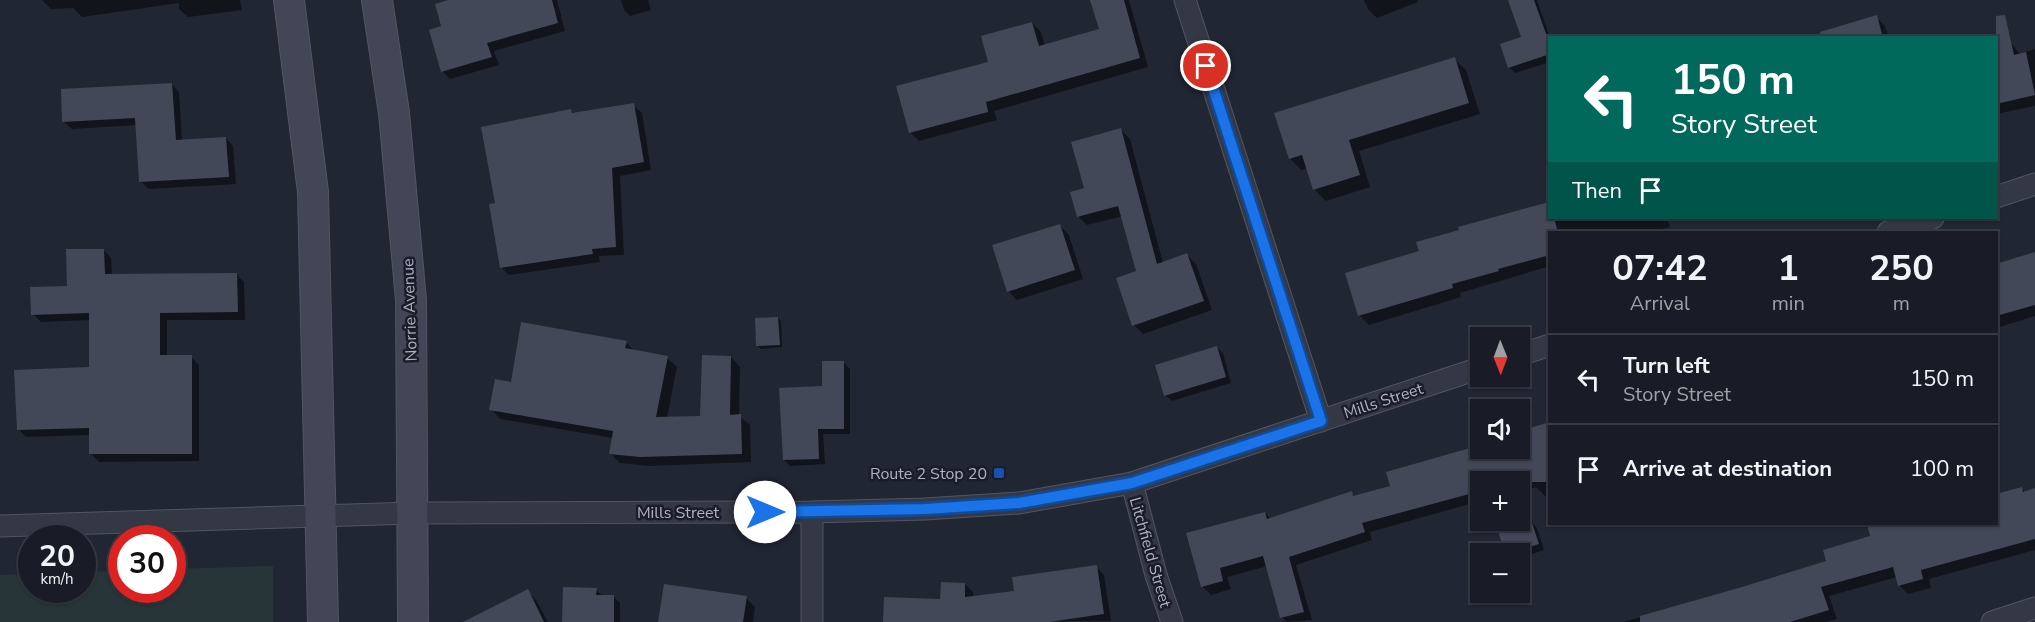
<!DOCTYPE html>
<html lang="en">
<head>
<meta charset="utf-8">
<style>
  body { margin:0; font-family:"Nunito Sans",sans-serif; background:#262932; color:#f1f3f6; height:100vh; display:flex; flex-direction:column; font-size:22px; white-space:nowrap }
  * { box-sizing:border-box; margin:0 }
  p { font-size:20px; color:#9fa1a7 }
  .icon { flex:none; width:33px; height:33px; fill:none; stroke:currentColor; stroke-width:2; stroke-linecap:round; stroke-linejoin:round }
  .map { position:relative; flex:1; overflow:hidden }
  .drawer { position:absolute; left:1548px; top:231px; width:450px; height:294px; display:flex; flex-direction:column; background:#191c26; border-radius:0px; box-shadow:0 2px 4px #0004,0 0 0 2px #373a43 }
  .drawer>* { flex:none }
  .banner { position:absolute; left:1548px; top:36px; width:450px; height:183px; border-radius:0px; box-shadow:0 2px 4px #0004,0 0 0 2px #373a43; background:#00695c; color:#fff; overflow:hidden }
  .needle { width:39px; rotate:179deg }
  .buttons { position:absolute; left:1470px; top:327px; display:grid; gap:12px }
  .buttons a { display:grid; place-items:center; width:60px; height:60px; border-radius:0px; background:#191c26; box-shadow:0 2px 4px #0004,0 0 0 2px #373a43; font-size:30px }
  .speed { position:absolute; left:18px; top:525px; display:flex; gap:12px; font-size:30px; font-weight:700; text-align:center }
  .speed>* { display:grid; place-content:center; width:78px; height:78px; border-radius:50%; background:#191c26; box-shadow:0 2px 4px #0004,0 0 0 2px #373a43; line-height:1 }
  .speed small { font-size:15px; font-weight:400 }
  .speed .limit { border:9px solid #d22; background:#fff; color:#111 }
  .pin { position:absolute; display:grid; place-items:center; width:51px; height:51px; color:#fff; margin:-26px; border:3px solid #fff; border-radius:50%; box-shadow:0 2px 6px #0007 }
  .me { position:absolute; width:66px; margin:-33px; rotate:90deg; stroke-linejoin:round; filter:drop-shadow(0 0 4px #0008) }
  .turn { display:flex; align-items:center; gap:21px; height:126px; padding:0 24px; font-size:27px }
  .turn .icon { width:78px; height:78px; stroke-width:2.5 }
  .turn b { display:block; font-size:42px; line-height:51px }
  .then { display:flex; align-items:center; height:57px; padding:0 24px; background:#0003; gap:12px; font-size:22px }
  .eta { display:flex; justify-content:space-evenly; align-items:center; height:102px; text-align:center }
  .eta b { font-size:36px; font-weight:700; line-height:42px }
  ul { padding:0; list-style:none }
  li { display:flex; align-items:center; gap:18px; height:90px; padding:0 24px; border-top:2px solid #373a43 }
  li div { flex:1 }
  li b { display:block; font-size:22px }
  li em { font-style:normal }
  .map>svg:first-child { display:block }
  .green { fill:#273538 }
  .shadow { fill:#0007 }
  .building { fill:#424858 }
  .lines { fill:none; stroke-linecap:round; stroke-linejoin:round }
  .minor-casing { stroke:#515562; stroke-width:23 }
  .secondary-casing { stroke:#515562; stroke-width:32 }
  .minor { stroke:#343844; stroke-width:21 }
  .secondary { stroke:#424657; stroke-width:30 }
  .route-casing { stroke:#114b97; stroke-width:15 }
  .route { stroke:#1a73e8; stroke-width:10 }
  .transit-dot { fill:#1a4fb4; stroke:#1a1d28; stroke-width:2 }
  .labels { text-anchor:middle; stroke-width:5; stroke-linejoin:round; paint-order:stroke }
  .street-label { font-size:16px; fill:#aeb2c1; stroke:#1a1d28 }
  .poi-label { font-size:16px; fill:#aeb2c1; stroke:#1a1d28; text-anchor:end }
</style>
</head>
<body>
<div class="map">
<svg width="2035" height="622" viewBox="0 0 2035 622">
  <rect width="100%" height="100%" fill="#212633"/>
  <path class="green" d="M 273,566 L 273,622 L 0,622 L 0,575 L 31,574 L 32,590 L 82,590 L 83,572 L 121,571 L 122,590 L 172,590 L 173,569 Z"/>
  <path class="shadow" d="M 240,0 L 242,10 L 188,17 L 179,9 L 179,3 L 82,17 L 73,8 L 51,9 L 42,0 Z
    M 450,0 L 557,0 L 565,31 L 494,51 L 499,65 L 450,79 L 442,71 L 443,27 Z
    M 621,0 L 648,0 L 651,10 L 630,16 L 624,10 Z
    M 1092,0 L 1129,0 L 1148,67 L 994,111 L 997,120 L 919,141 L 910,132 L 990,64 L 1032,23 L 1041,32 L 1045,46 L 1101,30 Z
    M 1364,0 L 1417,0 L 1418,2 L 1377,18 L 1368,9 Z
    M 1510,0 L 1537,0 L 1550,38 L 1550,62 L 1515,73 L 1509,67 L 1523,38 Z
    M 1876,17 L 1885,26 L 1889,38 L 1856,38 Z
    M 2011,43 L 2020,54 L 2035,49 L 2035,106 L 1996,114 L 1996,46 Z
    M 1454,59 L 1466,70 L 1480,114 L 1359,151 L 1370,187 L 1326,201 L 1315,190 L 1308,168 L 1301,170 L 1290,158 Z
    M 172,84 L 179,92 L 182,141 L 226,138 L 233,146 L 236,184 L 149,189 L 141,182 L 137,125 L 72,129 L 64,122 Z
    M 633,105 L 642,113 L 651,170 L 620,176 L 624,255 L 599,256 L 600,262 L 509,275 L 501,267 L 497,204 L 571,111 L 574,114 Z
    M 1121,130 L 1130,139 L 1163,263 L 1187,255 L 1196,264 L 1212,310 L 1143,334 L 1134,325 L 1138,272 L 1123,216 L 1087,225 L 1078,216 L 1085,189 Z
    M 1549,203 L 1550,218 L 1667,218 L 1670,227 L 1651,232 L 1550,232 L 1550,266 L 1460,293 L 1461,297 L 1369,325 L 1359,315 L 1421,252 Z
    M 1060,226 L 1069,235 L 1083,279 L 1017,300 L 1008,291 Z
    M 104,250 L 111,258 L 112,275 L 237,275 L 244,282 L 245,320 L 167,320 L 167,357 L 191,357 L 199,365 L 199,461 L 99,462 L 91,454 L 91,435 L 26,437 L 18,429 L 91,368 L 91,320 L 41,322 L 33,314 L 68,287 Z
    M 2035,254 L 2035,316 L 2000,327 L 1996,323 L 1996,267 Z
    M 778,318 L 781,321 L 782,347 L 761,349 L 758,346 Z
    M 626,342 L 635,352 L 667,358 L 677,367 L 667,418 L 701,417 L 731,357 L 740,367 L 739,416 L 750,425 L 751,462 L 650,466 L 620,463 L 610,453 L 613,438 L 500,419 L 491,409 L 512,384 Z
    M 1217,347 L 1223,353 L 1231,383 L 1172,401 L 1165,395 Z
    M 844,363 L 850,369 L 850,434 L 823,434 L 825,464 L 790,466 L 784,460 L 824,388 Z
    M 1550,424 L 1550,495 L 1545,496 L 1536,487 L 1520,492 L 1520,482 L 1480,482 L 1480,501 L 1370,532 L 1372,540 L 1296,565 L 1312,620 L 1287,622 L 1282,617 L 1268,566 L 1227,577 L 1231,589 L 1211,595 L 1202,586 L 1265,513 L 1271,519 L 1351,493 L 1355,497 L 1392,487 L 1388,473 L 1479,448 L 1478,444 L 1480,443 L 1480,448 L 1520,448 L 1520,432 Z
    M 2022,489 L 2026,493 L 2035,490 L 2035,550 L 1929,579 L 1931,588 L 1908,594 L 1899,585 L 1897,577 L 1829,596 L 1837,619 L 1826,622 L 1623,622 L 1742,589 L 1828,562 L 1872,537 L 1869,524 L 1996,524 Z
    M 1531,522 L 1537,528 L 1544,550 L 1520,558 L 1520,554 L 1507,554 L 1500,532 Z
    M 1096,566 L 1104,575 L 1111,621 L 884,622 L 942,600 L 965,584 L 973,592 L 973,598 L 1016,592 Z
    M 596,590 L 603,596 L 614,597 L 620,603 L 620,622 L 564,622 Z
    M 527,591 L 536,600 L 548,622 L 481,622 Z
    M 746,598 L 755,607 L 753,622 L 660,622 Z"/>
  <path class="building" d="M 448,0 L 552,0 L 558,23 L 487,43 L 492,57 L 441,72 L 429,30 L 441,26 L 435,4 Z
    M 1090,0 L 1124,0 L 1140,58 L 986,102 L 988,112 L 909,133 L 896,86 L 988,62 L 981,36 L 1032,22 L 1039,46 L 1099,29 Z
    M 1508,0 L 1534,0 L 1550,45 L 1550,54 L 1508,68 L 1500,44 L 1521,37 Z
    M 1877,15 L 1883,38 L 1821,38 L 1820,32 Z
    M 2005,15 L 2014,55 L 2026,52 L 2035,95 L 1996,104 L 1996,16 Z
    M 1455,57 L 1469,103 L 1349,140 L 1360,175 L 1313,190 L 1302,155 L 1289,159 L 1274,113 Z
    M 172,83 L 176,140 L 226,137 L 229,177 L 139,182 L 135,118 L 62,122 L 61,89 Z
    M 634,103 L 644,162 L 612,168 L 616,247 L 592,249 L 593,254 L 500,268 L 489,204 L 495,203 L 481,127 L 571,109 L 572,113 Z
    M 1121,128 L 1157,264 L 1187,253 L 1204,301 L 1132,326 L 1116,278 L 1136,271 L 1118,206 L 1077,217 L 1070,192 L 1084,188 L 1071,142 Z
    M 1549,202 L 1550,218 L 1554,218 L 1558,232 L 1550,232 L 1550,255 L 1498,269 L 1499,271 L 1452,284 L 1453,288 L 1358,316 L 1345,273 L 1419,251 L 1416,242 L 1459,230 L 1458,227 Z
    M 1060,224 L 1075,270 L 1007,292 L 992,245 Z
    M 66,249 L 104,249 L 105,274 L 237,273 L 238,312 L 160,313 L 160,355 L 192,355 L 192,454 L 89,454 L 89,428 L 17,430 L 14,370 L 89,367 L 89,313 L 31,315 L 30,287 L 67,286 Z
    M 2035,252 L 2035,305 L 1996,316 L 1996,264 Z
    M 778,317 L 780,345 L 756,346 L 755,318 Z
    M 521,322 L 627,341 L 625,348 L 668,356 L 656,417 L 700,416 L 702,355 L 731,356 L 730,415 L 741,414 L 742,454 L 640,457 L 609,454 L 613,431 L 489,410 L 495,379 L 511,382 Z
    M 1217,346 L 1226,377 L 1164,396 L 1155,365 Z
    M 822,361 L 844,361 L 844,429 L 818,429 L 819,459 L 783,460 L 779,388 L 822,386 Z
    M 1550,422 L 1550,482 L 1470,482 L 1473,493 L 1362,523 L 1365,532 L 1289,557 L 1304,612 L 1280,618 L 1263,556 L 1220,568 L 1223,581 L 1201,587 L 1186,533 L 1265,512 L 1267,519 L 1352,491 L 1353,496 L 1390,486 L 1386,472 L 1470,448 L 1520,448 L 1520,431 Z
    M 2022,487 L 2023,492 L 2035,488 L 2035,539 L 1921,570 L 1923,579 L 1898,586 L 1893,567 L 1821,587 L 1829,610 L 1790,622 L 1640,622 L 1640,616 L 1742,587 L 1826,561 L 1823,550 L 1870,536 L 1867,524 L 1996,524 L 1996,494 Z
    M 1531,520 L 1539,544 L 1505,554 L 1498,531 Z
    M 1097,565 L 1104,614 L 1049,622 L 883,622 L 884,597 L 940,599 L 941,582 L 965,583 L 965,597 L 1014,591 L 1012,577 Z
    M 664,584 L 747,596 L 743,622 L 658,622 Z
    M 563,587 L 597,588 L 596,595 L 614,595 L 614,622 L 562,622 Z
    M 528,589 L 544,622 L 463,622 Z"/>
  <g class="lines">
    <defs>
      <path id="minor" d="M 1185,0 L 1321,421
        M 1996,197 L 2035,184
        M 1888,232 L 1933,218
        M 1520,355 L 1550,345
        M 1132,483 L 1156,575 L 1172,622
        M 812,512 L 812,622
        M 0,526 L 413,513 L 812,512 L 925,509 L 1019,503 L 1132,483 L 1480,368
        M 1992,622 L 2035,608"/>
      <path id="secondary" d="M 289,0 L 313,192 L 323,622
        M 377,0 L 394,113 L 411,300 L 413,622"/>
    </defs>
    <use href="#minor" class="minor-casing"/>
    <use href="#secondary" class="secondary-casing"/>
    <use href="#minor" class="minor"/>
    <use href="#secondary" class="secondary"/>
  </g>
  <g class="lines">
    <defs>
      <path id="route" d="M 765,512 L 925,509 L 1019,503 L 1132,483 L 1321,421 L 1206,66"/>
    </defs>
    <use href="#route" class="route-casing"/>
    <use href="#route" class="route"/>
  </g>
  <rect class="transit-dot" x="993" y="467" width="12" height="12" rx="3"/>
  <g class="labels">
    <g class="street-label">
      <text transform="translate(409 310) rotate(-92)" y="6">Norrie Avenue</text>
      <text transform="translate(1383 400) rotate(-18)" y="6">Mills Street</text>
      <text x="678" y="518">Mills Street</text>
      <text transform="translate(1151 552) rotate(74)" y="6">Litchfield Street</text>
    </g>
    <g class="poi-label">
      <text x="987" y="479">Route 2 Stop 20</text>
    </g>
  </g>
</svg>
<div class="buttons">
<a><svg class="needle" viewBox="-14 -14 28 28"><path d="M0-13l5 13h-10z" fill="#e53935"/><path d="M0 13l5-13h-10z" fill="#9fa1a7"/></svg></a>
<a><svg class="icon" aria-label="sound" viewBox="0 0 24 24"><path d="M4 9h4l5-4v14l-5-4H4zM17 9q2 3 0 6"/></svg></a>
<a>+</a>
<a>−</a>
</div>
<div class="speed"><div>20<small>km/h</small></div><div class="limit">30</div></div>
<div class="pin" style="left:1206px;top:66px;background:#d93025"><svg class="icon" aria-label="arrive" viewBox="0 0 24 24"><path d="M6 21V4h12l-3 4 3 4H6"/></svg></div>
<svg class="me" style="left:765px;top:512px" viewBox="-20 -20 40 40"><circle r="19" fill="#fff"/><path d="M0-13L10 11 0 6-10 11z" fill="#1a73e8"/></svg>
<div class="banner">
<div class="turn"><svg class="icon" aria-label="left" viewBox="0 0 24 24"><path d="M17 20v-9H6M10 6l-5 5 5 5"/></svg><div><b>150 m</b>Story Street</div></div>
<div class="then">Then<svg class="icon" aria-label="arrive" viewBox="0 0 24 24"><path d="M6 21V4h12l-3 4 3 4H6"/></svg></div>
</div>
<section class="drawer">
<div class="eta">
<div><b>07:42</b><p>Arrival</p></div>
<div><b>1</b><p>min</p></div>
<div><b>250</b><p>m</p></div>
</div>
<ul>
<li><svg class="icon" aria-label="left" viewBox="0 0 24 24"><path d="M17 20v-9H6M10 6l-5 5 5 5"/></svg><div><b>Turn left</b><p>Story Street</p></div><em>150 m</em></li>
<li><svg class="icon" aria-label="arrive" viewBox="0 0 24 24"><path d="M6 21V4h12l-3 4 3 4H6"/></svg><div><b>Arrive at destination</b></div><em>100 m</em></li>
</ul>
</section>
</div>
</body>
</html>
